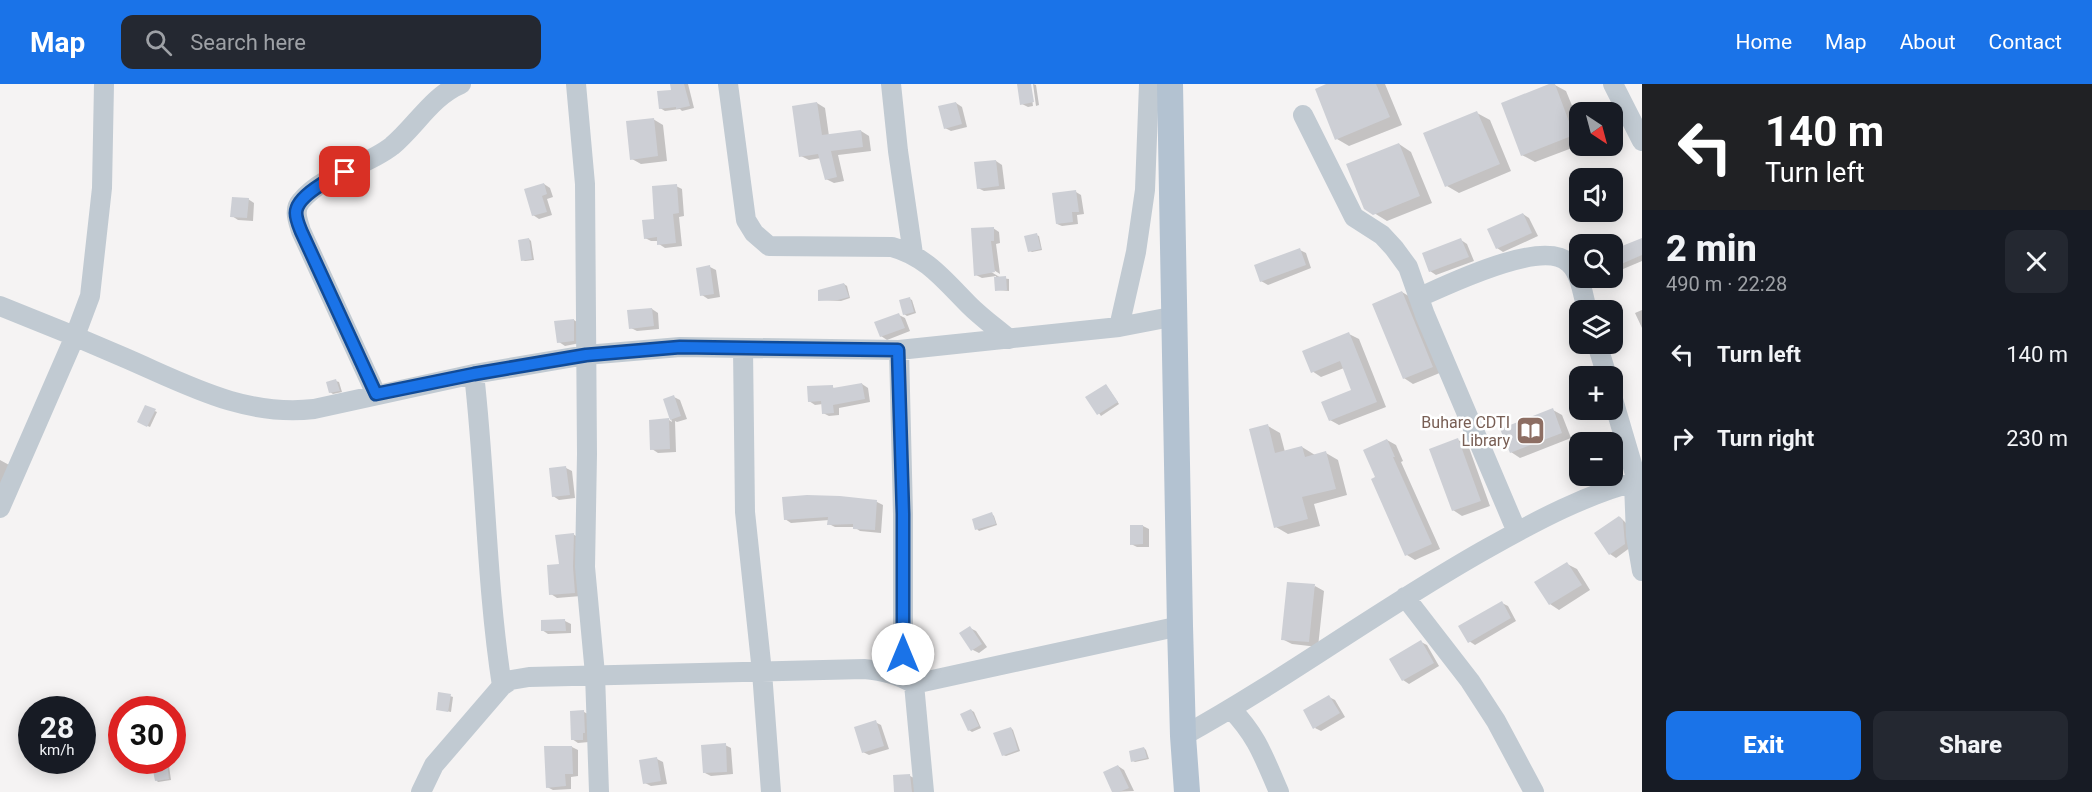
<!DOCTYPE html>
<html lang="en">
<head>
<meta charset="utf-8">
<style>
  body { margin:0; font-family:Roboto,sans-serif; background:#242831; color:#f1f3f6; height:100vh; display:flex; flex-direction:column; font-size:22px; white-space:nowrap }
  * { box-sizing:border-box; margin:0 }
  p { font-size:20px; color:#9ea1a6 }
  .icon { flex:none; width:33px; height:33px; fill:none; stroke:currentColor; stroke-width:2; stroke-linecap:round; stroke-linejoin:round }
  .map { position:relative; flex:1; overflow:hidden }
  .side { display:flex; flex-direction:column; background:#171b24; width:450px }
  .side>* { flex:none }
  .hud { background:#202124; color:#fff; overflow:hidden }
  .needle { width:39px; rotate:144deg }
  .fabs { position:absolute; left:1569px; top:18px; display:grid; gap:12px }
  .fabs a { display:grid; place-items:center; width:54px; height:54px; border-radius:12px; background:#171b24; box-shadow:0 3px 15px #0003; font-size:30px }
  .speed { position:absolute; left:18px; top:612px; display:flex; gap:12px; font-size:30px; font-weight:700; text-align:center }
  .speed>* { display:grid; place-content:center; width:78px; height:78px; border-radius:50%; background:#171b24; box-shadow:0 3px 15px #0003; line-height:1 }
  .speed small { font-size:15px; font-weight:400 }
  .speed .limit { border:9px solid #d22; background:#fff; color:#111 }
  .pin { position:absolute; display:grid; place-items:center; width:51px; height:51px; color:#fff; margin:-26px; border-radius:12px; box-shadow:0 3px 9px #0006 }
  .me { position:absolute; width:66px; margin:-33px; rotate:0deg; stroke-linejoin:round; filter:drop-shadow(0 0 4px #0008) }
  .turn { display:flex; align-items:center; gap:21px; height:126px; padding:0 24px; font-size:27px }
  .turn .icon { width:78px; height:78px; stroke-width:2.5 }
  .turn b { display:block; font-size:42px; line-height:51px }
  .round { display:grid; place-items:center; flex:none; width:63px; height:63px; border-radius:12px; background:#242831 }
  .summary { display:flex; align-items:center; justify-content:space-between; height:102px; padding:0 24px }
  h1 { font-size:36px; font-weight:800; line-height:45px }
  .button { display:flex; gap:12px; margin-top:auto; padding:12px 24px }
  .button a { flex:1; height:69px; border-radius:12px; background:#1a73e8; color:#fff; font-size:24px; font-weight:800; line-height:69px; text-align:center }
  .button a+a { background:#242831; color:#f1f3f6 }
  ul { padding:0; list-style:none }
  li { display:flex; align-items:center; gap:18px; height:84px; padding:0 24px }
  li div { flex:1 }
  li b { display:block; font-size:22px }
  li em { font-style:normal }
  header { display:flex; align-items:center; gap:36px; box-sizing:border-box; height:84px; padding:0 30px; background:#1a73e8; color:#fff }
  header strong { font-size:28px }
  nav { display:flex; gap:33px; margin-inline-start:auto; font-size:21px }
  .search { width:420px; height:54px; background:#242831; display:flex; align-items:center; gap:15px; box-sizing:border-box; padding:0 21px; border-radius:12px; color:#9ea1a6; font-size:22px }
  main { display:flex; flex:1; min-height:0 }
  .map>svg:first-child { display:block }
  .shadow { fill:#0003 }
  .building { fill:#cdcfd5 }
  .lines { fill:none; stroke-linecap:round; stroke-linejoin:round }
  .minor { stroke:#c1cad2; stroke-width:20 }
  .major { stroke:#b3c2d1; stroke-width:26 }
  .route-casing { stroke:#114b97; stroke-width:15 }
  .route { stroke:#1a73e8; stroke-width:10 }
  .labels { text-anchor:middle; stroke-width:5; stroke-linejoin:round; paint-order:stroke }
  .education-label { font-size:16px; fill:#785e54; stroke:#fff; text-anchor:end }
</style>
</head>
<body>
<header>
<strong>Map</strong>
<div class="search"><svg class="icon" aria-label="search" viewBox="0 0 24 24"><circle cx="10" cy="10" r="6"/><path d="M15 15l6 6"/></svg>Search here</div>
<nav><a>Home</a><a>Map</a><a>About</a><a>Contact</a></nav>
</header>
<main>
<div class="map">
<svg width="1642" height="708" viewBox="0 0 1642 708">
  <rect width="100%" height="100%" fill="#f5f3f3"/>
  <path class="shadow" d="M 672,0 L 688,0 L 694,24 L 682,27 L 680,25 L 665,27 L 660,24 L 673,7 Z
    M 1018,0 L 1030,0 L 1033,22 L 1028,23 L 1022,20 Z
    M 1033,0 L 1036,1 L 1039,21 L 1036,22 Z
    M 1330,0 L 1385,0 L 1402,41 L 1349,62 L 1337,55 Z
    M 1553,0 L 1566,7 L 1580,41 L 1580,61 L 1535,78 L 1522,71 Z
    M 817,19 L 825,24 L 829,52 L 861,47 L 869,52 L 871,67 L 838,71 L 844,97 L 834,99 L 826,95 L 821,74 L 809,76 L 801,72 Z
    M 956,19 L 962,23 L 967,43 L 951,47 L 945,44 Z
    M 1477,29 L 1490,36 L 1511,87 L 1459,109 L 1447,102 Z
    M 653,35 L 663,41 L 667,77 L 641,80 L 632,75 Z
    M 1399,60 L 1411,68 L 1432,119 L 1387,137 L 1366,124 Z
    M 996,77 L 1002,81 L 1005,105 L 984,107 L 978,104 Z
    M 544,100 L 550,104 L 553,113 L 547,115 L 552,131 L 539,135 L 533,131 Z
    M 676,102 L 682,105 L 684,132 L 679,133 L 682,162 L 665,164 L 659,160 L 659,157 L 651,157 L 645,154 Z
    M 1076,108 L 1081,111 L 1084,130 L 1077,131 L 1078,140 L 1062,142 L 1057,140 Z
    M 248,115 L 254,119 L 253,137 L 238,136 L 232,132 Z
    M 1523,130 L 1529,134 L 1538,152 L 1503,168 L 1497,164 Z
    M 993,144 L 999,148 L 1000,159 L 996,160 L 1000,190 L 989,183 L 988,186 L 1001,194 L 1009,195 L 1009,207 L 997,206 L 996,192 L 982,194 L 976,191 Z
    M 1036,151 L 1039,152 L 1042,166 L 1032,168 L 1030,167 Z
    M 529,155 L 531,157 L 534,176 L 525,177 L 522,176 Z
    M 1461,156 L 1467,160 L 1474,177 L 1436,191 L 1430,187 Z
    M 1642,156 L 1642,177 L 1616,188 L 1612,186 L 1612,168 Z
    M 1300,166 L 1306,169 L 1311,184 L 1268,201 L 1261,197 Z
    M 710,183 L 716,186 L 720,213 L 708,215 L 702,211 Z
    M 844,200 L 847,202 L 850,214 L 841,217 L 820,216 Z
    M 1402,208 L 1412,214 L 1442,288 L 1413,300 L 1404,294 Z
    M 910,215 L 912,216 L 916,229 L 907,232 L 904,230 Z
    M 652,225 L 658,229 L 659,245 L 637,247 L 631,244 Z
    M 1642,226 L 1642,244 L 1635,229 Z
    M 899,231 L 905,234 L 910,247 L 887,256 L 881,252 Z
    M 574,236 L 580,240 L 580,259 L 565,262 L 559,258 Z
    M 1349,250 L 1359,255 L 1386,323 L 1339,341 L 1330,336 L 1353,307 L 1344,284 L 1321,293 L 1312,287 Z
    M 336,297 L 339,298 L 342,308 L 333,310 L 330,308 Z
    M 862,300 L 868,304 L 870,318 L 839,324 L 839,331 L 829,332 L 823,329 L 823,320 L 815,321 L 809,317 L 832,303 L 836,305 Z
    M 1106,301 L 1119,320 L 1101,332 L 1088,314 Z
    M 674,313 L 680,316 L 687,335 L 677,338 L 675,337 L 676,368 L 658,369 L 652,365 L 669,336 L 672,338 L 665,316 Z
    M 146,323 L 157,328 L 150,343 L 139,338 Z
    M 1553,326 L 1562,331 L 1571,354 L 1520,374 L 1511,368 Z
    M 1268,342 L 1280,349 L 1285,368 L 1302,363 L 1315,371 L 1326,369 L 1338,376 L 1347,411 L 1314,420 L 1320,442 L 1288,450 L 1276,443 Z
    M 1387,356 L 1396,361 L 1403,377 L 1401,378 L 1440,465 L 1415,476 L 1407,471 L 1377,394 Z
    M 1458,356 L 1468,361 L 1490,422 L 1462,432 L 1453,426 Z
    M 0,376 L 11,382 L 0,405 Z
    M 566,384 L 572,387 L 575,414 L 559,416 L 553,412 Z
    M 840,413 L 877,418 L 883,421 L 881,449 L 860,447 L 854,443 L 835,443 L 829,440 L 829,436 L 791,439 L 785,435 Z
    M 992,430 L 994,432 L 997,441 L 979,447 L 977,445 Z
    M 1620,433 L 1629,442 L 1631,463 L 1616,474 L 1610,470 Z
    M 1143,442 L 1149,445 L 1149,463 L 1137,463 L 1131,460 Z
    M 573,450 L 579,454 L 581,512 L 557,514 L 551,510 Z
    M 1567,480 L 1577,485 L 1590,506 L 1559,526 L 1550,520 Z
    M 1315,502 L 1324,507 L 1318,563 L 1292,560 L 1282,555 Z
    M 1502,519 L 1508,522 L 1516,537 L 1475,561 L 1469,557 Z
    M 565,537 L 571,540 L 571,549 L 548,550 L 542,546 Z
    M 970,544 L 976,547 L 987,563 L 979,569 L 973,566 Z
    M 1421,558 L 1427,561 L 1439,582 L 1409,600 L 1403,596 L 1391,575 Z
    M 450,612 L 453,613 L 451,628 L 437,625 Z
    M 1329,613 L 1335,616 L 1345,633 L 1321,647 L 1315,644 Z
    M 971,626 L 974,628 L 981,644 L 972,648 L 969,646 Z
    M 584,628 L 590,631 L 589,658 L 578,659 L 572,655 Z
    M 875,638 L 881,641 L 889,665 L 869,671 L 863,668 Z
    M 1011,644 L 1013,646 L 1020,667 L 1006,672 L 1003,671 Z
    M 725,661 L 731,664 L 733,690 L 711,692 L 705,689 Z
    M 572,663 L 578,666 L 578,692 L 571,693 L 571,705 L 553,706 L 547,703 Z
    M 1144,664 L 1146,666 L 1149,675 L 1135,678 L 1133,677 Z
    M 657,675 L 663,678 L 667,700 L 651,702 L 645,699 Z
    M 166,681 L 169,682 L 171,696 L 158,698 L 156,696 Z
    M 1118,682 L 1124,686 L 1134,707 L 1114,708 Z
    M 910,692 L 916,695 L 917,708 L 895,708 Z"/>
  <path class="building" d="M 670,0 L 684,0 L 690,22 L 676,25 L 676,23 L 659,25 L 657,7 L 671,6 Z
    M 1017,0 L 1031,0 L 1034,18 L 1020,21 Z
    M 1326,0 L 1376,0 L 1390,33 L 1335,56 L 1315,5 Z
    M 1549,0 L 1555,0 L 1574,51 L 1521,72 L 1501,19 Z
    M 817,18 L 822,51 L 861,46 L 863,63 L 831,67 L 837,93 L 825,96 L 818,70 L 799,73 L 792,22 Z
    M 956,18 L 962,40 L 944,45 L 938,22 Z
    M 1477,27 L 1500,80 L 1445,103 L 1423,49 Z
    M 654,34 L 658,72 L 630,76 L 626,37 Z
    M 1399,59 L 1420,112 L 1373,131 L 1364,125 L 1346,80 Z
    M 996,76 L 999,102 L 977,105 L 974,78 Z
    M 544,99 L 547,110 L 542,112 L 547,128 L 532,132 L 524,105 Z
    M 677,100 L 679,129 L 673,130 L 676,159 L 657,161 L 657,153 L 644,155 L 642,136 L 654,135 L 652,102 Z
    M 1076,106 L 1079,128 L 1072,128 L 1073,138 L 1056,140 L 1052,109 Z
    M 232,113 L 249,114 L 247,134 L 230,133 Z
    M 1523,129 L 1532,149 L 1496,165 L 1487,145 Z
    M 994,143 L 994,157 L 991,157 L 995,188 L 974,192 L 971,144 Z
    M 1037,149 L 1041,165 L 1028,168 L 1024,152 Z
    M 529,154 L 532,175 L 521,177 L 518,156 Z
    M 1461,154 L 1469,173 L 1429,188 L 1422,169 Z
    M 1642,154 L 1642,171 L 1612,184 L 1612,166 Z
    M 1300,164 L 1306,181 L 1260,198 L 1254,181 Z
    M 710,181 L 714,210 L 700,212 L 696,184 Z
    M 1006,192 L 1007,206 L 995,207 L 994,193 Z
    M 844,199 L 849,213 L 838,216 L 818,217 L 818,206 Z
    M 1402,207 L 1433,283 L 1403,295 L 1372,220 Z
    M 910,213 L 914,228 L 903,231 L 899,216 Z
    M 652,224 L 654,242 L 629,245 L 627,226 Z
    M 899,229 L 905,244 L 880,253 L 874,238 Z
    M 574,235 L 574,257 L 557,259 L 554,237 Z
    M 1349,248 L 1377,318 L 1329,337 L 1321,318 L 1351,306 L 1340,277 L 1311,289 L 1302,267 Z
    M 336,295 L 340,307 L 329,309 L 326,298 Z
    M 862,299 L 865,315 L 833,321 L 834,329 L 822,330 L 821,317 L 808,318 L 807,302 L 833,301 L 833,304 Z
    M 1106,300 L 1118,318 L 1097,331 L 1085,313 Z
    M 674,311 L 681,332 L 670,336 L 663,315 Z
    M 145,321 L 156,325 L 147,343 L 137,338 Z
    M 1553,324 L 1562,349 L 1510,369 L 1500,345 Z
    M 669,334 L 670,365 L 650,366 L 649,336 Z
    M 1268,340 L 1275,369 L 1302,362 L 1305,373 L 1326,367 L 1336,405 L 1302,413 L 1308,435 L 1274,444 L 1249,345 Z
    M 1458,354 L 1481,417 L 1452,427 L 1429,365 Z
    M 1387,355 L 1395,373 L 1393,373 L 1432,460 L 1405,472 L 1371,395 L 1375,393 L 1363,366 Z
    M 566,382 L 570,411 L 552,413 L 549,384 Z
    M 807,411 L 840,412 L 877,416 L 875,446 L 853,445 L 853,440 L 827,441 L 828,433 L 784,436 L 782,413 Z
    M 992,428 L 996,440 L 975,446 L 972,435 Z
    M 1619,432 L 1623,437 L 1625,460 L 1609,471 L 1594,449 Z
    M 1130,441 L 1143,441 L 1143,460 L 1130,461 Z
    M 574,449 L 573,483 L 575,509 L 549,511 L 547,481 L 559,480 L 555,451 Z
    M 1567,478 L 1582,501 L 1549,521 L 1534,498 Z
    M 1287,498 L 1315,500 L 1309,558 L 1281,556 Z
    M 1502,517 L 1511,534 L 1468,559 L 1458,542 Z
    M 565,535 L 566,547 L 541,547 L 541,536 Z
    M 970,542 L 982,560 L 971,567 L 959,549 Z
    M 1421,556 L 1434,579 L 1402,597 L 1389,575 Z
    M 438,608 L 451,610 L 448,628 L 436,626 Z
    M 1329,611 L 1340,629 L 1313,645 L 1303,626 Z
    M 971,625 L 979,642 L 968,647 L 960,630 Z
    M 584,626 L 585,649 L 583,649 L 583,656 L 571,656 L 570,627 Z
    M 876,636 L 884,662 L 862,669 L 854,643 Z
    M 1011,643 L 1018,666 L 1002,672 L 993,649 Z
    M 726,659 L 727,688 L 703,689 L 701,661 Z
    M 544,662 L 572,662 L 573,690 L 565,690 L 566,702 L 546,704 Z
    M 1144,663 L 1147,674 L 1131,678 L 1129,667 Z
    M 657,673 L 661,697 L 643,700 L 639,676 Z
    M 167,679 L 169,695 L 155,697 L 152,681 Z
    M 1118,681 L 1129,704 L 1119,708 L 1112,708 L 1103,688 Z
    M 910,690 L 912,708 L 894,708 L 893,691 Z"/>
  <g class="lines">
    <path class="minor" d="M 576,0 L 585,100 L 587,370 L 585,483 L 595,590 L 599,708
      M 728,0 L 746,136 L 754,149 L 769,162 L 892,163 C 926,172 945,197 969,221 C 981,233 996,244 1009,255
      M 891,0 L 898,67 L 913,170
      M 1613,0 L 1642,57
      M 1303,31 L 1354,133 L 1382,151 L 1394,164 L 1408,183 L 1425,231 L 1517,448
      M 1420,213 C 1449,200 1543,154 1569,179 C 1581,190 1583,212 1587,226
      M 0,222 C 41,238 82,255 123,273 C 186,300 243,333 314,325 L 474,290 L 586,271 L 680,263 L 899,266 L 1119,243 L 1176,232
      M 1119,243 L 1136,168 L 1145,106 L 1149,0
      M 1597,260 L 1607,292
      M 743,265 L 745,428 L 762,588 L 771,708
      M 899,266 L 903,430 L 903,593
      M 474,290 C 486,394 486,499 502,602
      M 376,310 L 301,147 C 298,137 293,126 301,117 C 324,89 364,84 392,62 C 416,42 432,12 461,0
      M 1612,312 L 1637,397
      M 1634,399 L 1636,452 L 1642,487
      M 0,424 L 75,252 L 90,212 L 102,104 L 104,0
      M 1405,513 L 1470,597 L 1496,637 L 1534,708
      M 914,600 L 924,708
      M 1231,625 C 1258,653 1264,674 1279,708
      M 1183,652 C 1288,594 1384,522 1488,464 C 1536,437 1588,409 1642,396
      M 421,708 L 434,681 L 502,602 L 511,596 L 529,593 L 864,585 C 883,587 898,590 914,600 L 1180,542"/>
    <path class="major" d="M 1170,0 L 1180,542 L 1183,652 L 1187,708"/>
  </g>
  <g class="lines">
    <defs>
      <path id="route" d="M 345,88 C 331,94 296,112 296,129 C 296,135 299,142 301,147 L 376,310 L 474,290 L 586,271 L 680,263 L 898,266 L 903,430 L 903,570"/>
    </defs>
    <use href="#route" class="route-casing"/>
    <use href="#route" class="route"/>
  </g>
  <defs>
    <symbol id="library-square" viewBox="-11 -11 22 22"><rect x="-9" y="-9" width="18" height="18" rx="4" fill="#8d6e63" stroke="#fff"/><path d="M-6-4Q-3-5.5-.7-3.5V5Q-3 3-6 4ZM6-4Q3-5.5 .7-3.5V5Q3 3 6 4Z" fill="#fff"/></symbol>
  </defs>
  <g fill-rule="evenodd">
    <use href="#library-square" x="1514" y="330" width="33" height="33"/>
  </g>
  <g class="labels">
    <g class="education-label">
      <text x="1510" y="344">Buhare CDTI<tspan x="1510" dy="18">Library</tspan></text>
    </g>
  </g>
</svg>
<div class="fabs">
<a><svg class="needle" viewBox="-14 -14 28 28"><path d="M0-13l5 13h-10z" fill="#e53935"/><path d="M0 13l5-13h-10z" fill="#9ea1a6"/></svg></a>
<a><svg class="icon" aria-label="sound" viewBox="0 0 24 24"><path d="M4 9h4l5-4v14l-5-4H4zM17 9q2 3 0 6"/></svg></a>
<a><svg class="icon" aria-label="search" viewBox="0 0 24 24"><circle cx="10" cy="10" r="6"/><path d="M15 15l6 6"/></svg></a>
<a><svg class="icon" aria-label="layers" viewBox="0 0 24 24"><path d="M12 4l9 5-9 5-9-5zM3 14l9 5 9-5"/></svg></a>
<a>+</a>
<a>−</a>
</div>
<div class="speed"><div>28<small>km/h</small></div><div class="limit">30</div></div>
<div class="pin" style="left:345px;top:88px;background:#d93025"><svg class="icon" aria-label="arrive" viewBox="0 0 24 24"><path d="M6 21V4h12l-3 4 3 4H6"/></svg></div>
<svg class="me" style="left:903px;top:570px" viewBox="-20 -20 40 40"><circle r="19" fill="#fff"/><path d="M0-13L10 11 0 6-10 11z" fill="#1a73e8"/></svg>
</div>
<section class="side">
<div class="hud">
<div class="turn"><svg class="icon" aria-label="left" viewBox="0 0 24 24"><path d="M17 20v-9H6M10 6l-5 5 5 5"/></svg><div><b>140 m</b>Turn left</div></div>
</div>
<div class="summary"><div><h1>2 min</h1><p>490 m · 22:28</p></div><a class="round"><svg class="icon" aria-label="close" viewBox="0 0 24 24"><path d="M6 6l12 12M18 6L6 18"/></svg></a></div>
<ul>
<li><svg class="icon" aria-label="left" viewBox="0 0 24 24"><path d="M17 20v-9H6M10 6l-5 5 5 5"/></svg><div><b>Turn left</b></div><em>140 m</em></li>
<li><svg class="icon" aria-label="right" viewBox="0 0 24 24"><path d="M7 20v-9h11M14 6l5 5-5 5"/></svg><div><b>Turn right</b></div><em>230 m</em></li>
</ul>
<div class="button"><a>Exit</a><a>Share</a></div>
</section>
</main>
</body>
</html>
